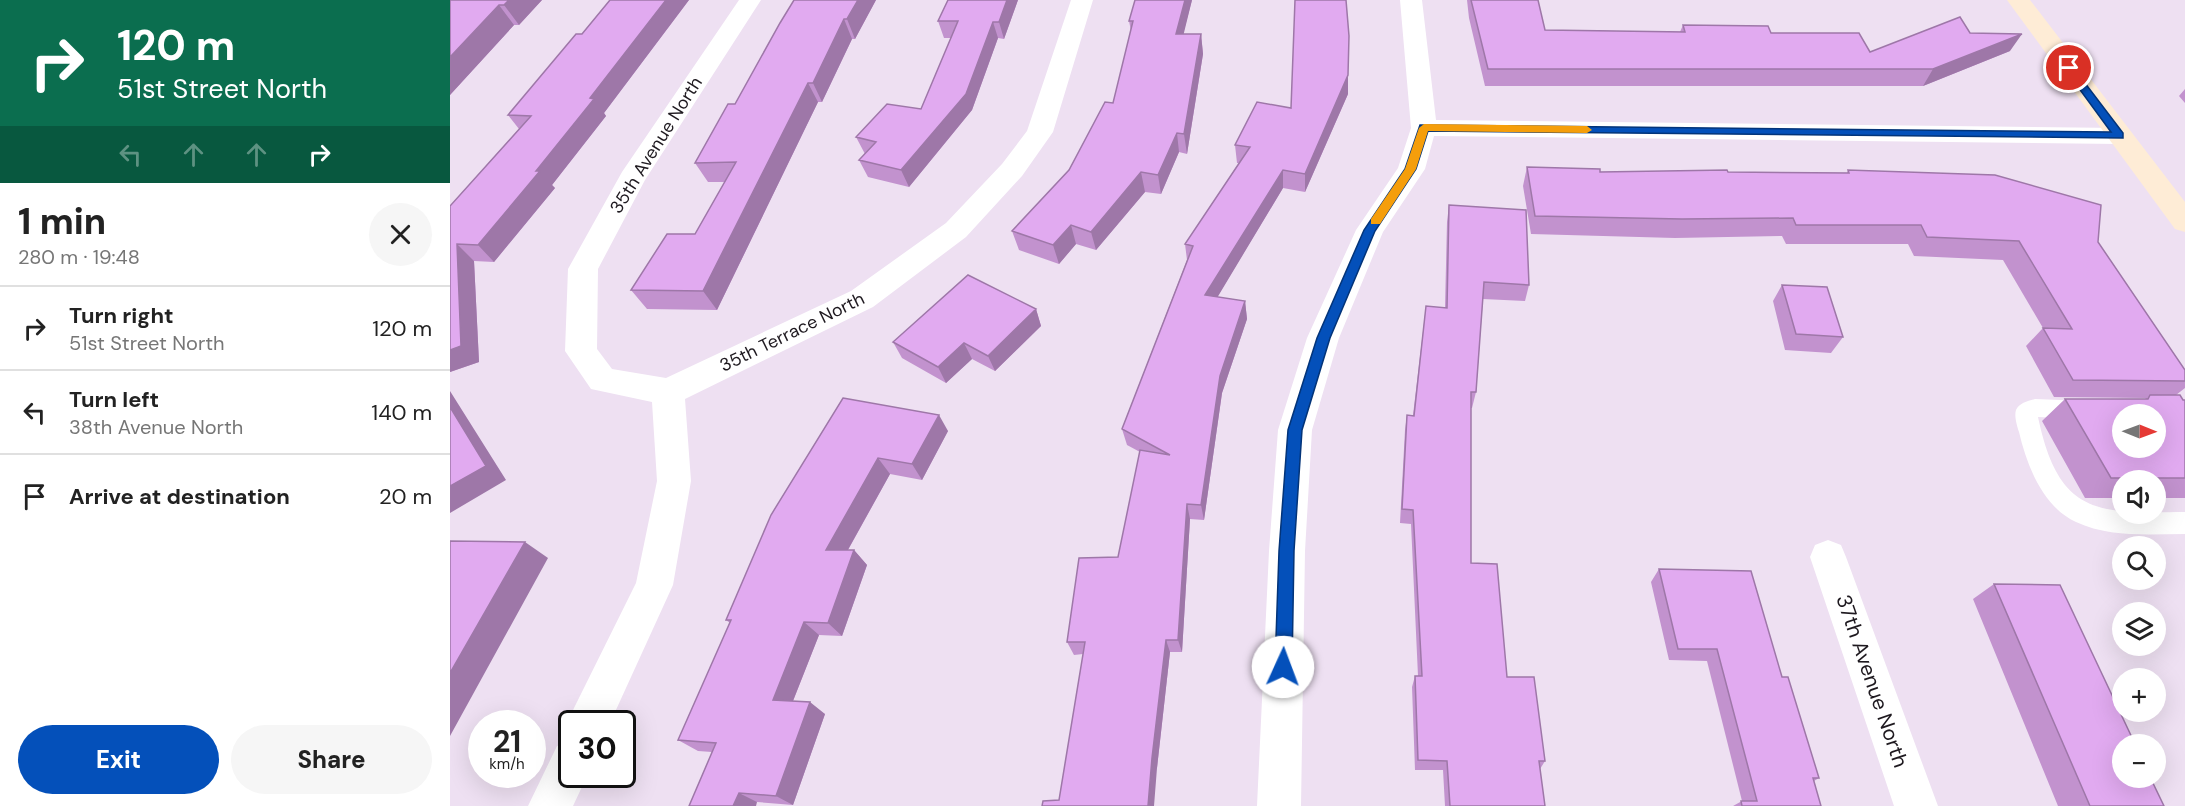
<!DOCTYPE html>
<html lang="en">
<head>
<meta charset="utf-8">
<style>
  body { margin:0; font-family:"DM Sans",sans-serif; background:#f6f6f6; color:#222; height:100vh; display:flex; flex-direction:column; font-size:22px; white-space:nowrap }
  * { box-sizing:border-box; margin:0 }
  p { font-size:20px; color:#767676 }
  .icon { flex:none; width:33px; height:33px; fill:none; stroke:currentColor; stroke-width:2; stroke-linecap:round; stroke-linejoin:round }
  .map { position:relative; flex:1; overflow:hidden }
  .sheet { display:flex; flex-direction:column; background:#fff; width:450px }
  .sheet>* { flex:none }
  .guide { background:#0b6e4f; color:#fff; overflow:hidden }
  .needle { width:39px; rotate:91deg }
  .tools { position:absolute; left:1662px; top:404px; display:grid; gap:12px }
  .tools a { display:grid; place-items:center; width:54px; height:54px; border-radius:50%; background:#fff; box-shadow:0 6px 24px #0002; font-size:30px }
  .speed { position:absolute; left:18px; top:710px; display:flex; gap:12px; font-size:30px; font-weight:700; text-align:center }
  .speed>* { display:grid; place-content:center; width:78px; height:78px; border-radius:50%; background:#fff; box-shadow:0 6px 24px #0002; line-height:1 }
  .speed small { font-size:15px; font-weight:400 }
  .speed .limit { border:3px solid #111; border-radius:9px; background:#fff; color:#111 }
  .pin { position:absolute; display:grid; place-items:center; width:51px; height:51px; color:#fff; margin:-26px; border:3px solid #fff; border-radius:50%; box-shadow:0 2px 6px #0007 }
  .me { position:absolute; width:66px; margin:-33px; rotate:2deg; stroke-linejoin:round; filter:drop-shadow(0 0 4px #0008) }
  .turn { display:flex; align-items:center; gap:21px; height:126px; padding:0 18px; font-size:27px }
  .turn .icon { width:78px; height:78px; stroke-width:2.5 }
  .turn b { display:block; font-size:42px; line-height:51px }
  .lanes { display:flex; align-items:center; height:57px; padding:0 18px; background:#0003; justify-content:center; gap:30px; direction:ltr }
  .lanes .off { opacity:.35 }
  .round { display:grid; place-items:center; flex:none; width:63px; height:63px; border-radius:32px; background:#f6f6f6 }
  .summary { display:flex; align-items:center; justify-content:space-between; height:102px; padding:0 18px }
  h1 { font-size:36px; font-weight:800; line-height:45px }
  .primary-button { display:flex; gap:12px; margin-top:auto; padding:12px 18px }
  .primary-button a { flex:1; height:69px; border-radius:36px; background:#0450ba; color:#fff; font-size:24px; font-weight:800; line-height:69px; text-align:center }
  .primary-button a+a { background:#f6f6f6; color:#222 }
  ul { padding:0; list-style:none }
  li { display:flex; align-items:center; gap:18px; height:84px; padding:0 18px; border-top:2px solid #e0e0e0 }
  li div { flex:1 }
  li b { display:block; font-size:22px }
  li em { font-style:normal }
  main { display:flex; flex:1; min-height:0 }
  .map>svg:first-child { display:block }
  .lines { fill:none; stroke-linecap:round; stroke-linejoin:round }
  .service { fill:#fff; fill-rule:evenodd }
  .minor { fill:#fff; fill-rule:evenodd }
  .secondary { fill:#feecd6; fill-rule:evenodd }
  .wall { fill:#c292ce }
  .shaded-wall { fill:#9e77a8 }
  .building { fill:#e1aaf0; stroke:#9e77a8; stroke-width:1.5; fill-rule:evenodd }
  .route { fill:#0450ba; stroke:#033479; stroke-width:1.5 }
  .slow { fill:#f59e0b }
  .labels { text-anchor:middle; stroke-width:5; stroke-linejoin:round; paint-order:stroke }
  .street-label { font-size:18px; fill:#1e191f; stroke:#fff }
  .near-street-label { font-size:21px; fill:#1e191f; stroke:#fff }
</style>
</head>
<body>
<main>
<section class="sheet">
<div class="guide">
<div class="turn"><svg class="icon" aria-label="right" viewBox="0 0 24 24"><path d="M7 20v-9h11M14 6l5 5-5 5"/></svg><div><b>120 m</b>51st Street North</div></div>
<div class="lanes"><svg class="icon off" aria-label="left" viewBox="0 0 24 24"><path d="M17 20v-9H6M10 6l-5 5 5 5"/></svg><svg class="icon off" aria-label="ahead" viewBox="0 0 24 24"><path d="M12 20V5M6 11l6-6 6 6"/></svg><svg class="icon off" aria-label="ahead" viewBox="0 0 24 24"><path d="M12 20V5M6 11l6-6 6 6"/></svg><svg class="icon" aria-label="right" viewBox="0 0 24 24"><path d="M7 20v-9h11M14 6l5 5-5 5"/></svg></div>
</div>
<div class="summary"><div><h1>1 min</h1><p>280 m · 19:48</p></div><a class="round"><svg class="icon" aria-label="close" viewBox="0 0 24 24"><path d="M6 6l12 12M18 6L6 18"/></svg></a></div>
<ul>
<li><svg class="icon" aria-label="right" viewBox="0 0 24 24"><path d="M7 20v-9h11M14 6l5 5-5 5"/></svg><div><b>Turn right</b><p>51st Street North</p></div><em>120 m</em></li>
<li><svg class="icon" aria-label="left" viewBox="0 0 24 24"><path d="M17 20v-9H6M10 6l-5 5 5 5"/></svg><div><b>Turn left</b><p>38th Avenue North</p></div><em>140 m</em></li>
<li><svg class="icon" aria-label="arrive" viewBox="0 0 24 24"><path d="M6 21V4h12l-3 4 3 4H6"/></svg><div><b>Arrive at destination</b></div><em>20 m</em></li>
</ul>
<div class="primary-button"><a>Exit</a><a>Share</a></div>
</section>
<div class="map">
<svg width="1735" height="806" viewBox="0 0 1735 806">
  <rect width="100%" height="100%" fill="#eee0f2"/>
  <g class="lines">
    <path class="service" d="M 1585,399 L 1636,401 L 1644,403 L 1647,410 L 1644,417 L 1636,419 L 1588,417 C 1609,517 1649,513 1735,512 L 1735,534 C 1699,534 1660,538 1626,522 C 1593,507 1577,466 1569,432 C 1567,426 1564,416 1566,410 C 1569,403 1578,401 1585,399 Z"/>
    <path class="minor" d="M 289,0 L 311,0 L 195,180 L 148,269 L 147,349 L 162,369 L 216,378 L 401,291 L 496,223 L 552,164 L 577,131 L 621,0 L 643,0 L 603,132 L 572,176 L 516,237 L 423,307 L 235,399 L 241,481 L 223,585 L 160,723 L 122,723 L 122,730 L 118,723 L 124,708 L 186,583 L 207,481 L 202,402 L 141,389 L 115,351 L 118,269 L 172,172 Z
      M 950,0 L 972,0 L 986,120 L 1669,128 L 1678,130 L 1682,136 L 1678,142 L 1669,144 L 984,136 L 975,169 L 933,232 L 889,338 L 862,430 L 855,551 L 851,806 L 807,806 L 819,551 L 828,430 L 857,338 L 906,230 L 948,168 L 961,128 Z
      M 1378,540 L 1391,545 L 1396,557 L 1488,806 L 1444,806 L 1360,557 L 1365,545 Z
      M 122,740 L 122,774 L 138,774 L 123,806 L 78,806 L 107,746 Z"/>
    <path class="secondary" d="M 1557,0 L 1580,0 L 1735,202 L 1735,232 L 1725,229 Z"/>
  </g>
  <path class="wall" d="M 0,0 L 92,0 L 69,25 L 64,25 L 0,95 Z
    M 160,0 L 239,0 L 154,113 L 156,116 L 102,185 L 105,188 L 44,262 L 24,261 L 29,362 L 0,372 L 0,206 L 69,129 L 58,115 L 132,34 Z
    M 344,0 L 426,0 L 405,39 L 402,39 L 372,102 L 368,102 L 267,310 L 197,309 L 181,290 L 245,234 L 275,182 L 258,182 L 245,163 L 285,104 Z
    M 498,0 L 568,0 L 554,39 L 548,38 L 522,110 L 459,187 L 418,177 L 409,160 L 415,154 L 406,137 L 471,109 L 501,38 L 494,38 L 488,21 Z
    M 742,0 L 733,34 L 751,34 L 753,54 L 737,154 L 729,152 L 711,194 L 695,192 L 646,250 L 626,244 L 609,264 L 569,250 L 562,231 L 619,170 L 663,103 L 681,31 L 679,21 Z
    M 1017,0 L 1088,0 L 1095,30 L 1230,32 L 1233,25 L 1321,33 L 1420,52 L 1520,33 L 1560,51 L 1473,86 L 1035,86 L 1019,18 Z
    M 1735,89 L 1735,103 L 1729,96 Z
    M 898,94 L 855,192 L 833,188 L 767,297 L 795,301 L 797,319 L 772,393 L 754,520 L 740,519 L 732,652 L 720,652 L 707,768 L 609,800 L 633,654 L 624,655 L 617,642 L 668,557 L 690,452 L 677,445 L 672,429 L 737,260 L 735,244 L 789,163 L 787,163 L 785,145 L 841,108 Z
    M 1077,167 L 1150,172 L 1397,173 L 1398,170 L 1648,242 L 1735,370 L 1735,388 L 1726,395 L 1733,400 L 1735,400 L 1735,498 L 1706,498 L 1706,480 L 1672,480 L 1672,498 L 1635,498 L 1592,421 L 1615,399 L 1695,399 L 1696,398 L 1604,397 L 1576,346 L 1593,328 L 1553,260 L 1464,256 L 1458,244 L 1336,244 L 1332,236 L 1225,238 L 1081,234 L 1073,186 Z
    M 999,205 L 1079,285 L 1075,301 L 1033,299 L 1026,392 L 1022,408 L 1021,408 L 1021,563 L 1057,677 L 1095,761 L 1090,769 L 1095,806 L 995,806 L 993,770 L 965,770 L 962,687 L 965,676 L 968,676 L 961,524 L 950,523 L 955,430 L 957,415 L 963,415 L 976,306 L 995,308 L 997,222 Z
    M 1332,285 L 1393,337 L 1381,353 L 1335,350 L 1323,301 Z
    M 586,309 L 591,326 L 545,371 L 522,359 L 496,383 L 452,358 L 443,342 Z
    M 393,398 L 498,431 L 472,480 L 440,474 L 398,550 L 404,550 L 417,565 L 392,636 L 369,635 L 343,701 L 375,714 L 343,805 L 307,802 L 239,806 L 262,752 L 248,751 L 228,740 L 280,623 L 276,620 Z
    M 1209,569 L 1332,677 L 1369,778 L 1364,781 L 1371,806 L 1283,806 L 1292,801 L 1257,661 L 1219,660 L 1201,582 Z
    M 1544,584 L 1714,806 L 1608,806 L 1523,599 Z"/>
  <path class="shaded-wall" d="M 59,0 L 92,0 L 69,25 L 54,5 Z
    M 216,0 L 239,0 L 154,113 L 156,116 L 102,185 L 105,188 L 44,262 L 28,245 L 86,171 L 140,98 Z
    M 408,0 L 426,0 L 405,39 L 397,19 Z
    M 557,0 L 568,0 L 554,39 L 549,22 Z
    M 735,0 L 742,0 L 729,53 L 726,34 Z
    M 49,5 L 64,25 L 0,95 L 0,57 Z
    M 394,19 L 402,39 L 372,102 L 363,83 Z
    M 543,22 L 548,38 L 522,110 L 459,187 L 451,170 Z
    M 751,34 L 753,54 L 737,154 L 734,134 Z
    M 1572,34 L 1560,51 L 1473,86 L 1483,69 Z
    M 898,75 L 898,94 L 855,192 L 855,174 Z
    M 358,83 L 368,102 L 267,310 L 253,291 Z
    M 727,133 L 729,152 L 711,194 L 708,175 Z
    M 833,170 L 833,188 L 758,313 L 755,295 Z
    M 691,172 L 695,192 L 646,250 L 641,232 Z
    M 621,225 L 626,244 L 609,264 L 603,245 Z
    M 7,244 L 24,261 L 29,362 L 0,372 L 0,350 Z
    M 795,301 L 797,319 L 772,393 L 754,520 L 751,505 L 770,376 Z
    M 586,309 L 591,326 L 545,371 L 538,356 Z
    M 514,343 L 522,359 L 496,383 L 488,367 Z
    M 0,391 L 56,480 L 0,513 Z
    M 489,415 L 498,431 L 472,480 L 462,464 Z
    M 428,458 L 440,474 L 390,564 L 376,550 Z
    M 737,504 L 740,519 L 732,652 L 728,640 Z
    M 75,542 L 98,558 L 0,736 L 0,673 Z
    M 404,550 L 417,565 L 392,636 L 378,623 Z
    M 354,622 L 369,635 L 339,711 L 323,700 Z
    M 716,640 L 720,652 L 707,768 L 704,806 L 698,806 L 702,758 Z
    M 360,702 L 375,714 L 343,805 L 326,796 Z
    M 289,793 L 307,802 L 306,806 L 283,806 Z"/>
  <path class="building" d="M 0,0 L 59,0 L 54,5 L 49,5 L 0,57 Z
    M 160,0 L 216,0 L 140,98 L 144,99 L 86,171 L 90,171 L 28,245 L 7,244 L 11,346 L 0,350 L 0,206 L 81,116 L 58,115 L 126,34 L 132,34 Z
    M 344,0 L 408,0 L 397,19 L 394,19 L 363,83 L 358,83 L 253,291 L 181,290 L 217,234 L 245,234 L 286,162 L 245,163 L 278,104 L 285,104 L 330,23 Z
    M 498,0 L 557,0 L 549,22 L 543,22 L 516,94 L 451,170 L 409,160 L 426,142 L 406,137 L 437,104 L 471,109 L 508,21 L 488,21 Z
    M 685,0 L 735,0 L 726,34 L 751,34 L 734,134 L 727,133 L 708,175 L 691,172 L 641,232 L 621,225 L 603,245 L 562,231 L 619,170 L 655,102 L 663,103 L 683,21 L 679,21 Z
    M 845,0 L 896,0 L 899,36 L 898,75 L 855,174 L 833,170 L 755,295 L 795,301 L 770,376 L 751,505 L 737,504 L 728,640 L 716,640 L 702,758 L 698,806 L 592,806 L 593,801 L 609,800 L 635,642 L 617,642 L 629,558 L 668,557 L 690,450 L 720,455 L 672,429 L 743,246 L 735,244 L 800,147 L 785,145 L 807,102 L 841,108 Z
    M 1021,0 L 1088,0 L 1095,30 L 1235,32 L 1233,25 L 1318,26 L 1321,33 L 1409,33 L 1420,52 L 1510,17 L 1520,33 L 1572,34 L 1483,69 L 1038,69 Z
    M 1077,167 L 1150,169 L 1150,172 L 1277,170 L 1278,172 L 1399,173 L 1398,170 L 1545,175 L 1651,205 L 1648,242 L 1735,370 L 1735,381 L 1623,380 L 1593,328 L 1622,329 L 1569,241 L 1477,237 L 1471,225 L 1346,225 L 1343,218 L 1232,219 L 1085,216 Z
    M 999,205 L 1076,210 L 1079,285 L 1034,282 L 1026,392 L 1021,392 L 1021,563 L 1047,564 L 1057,677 L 1084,677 L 1095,761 L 1089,761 L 1095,806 L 1000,806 L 997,761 L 968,760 L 965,676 L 972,676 L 963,510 L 952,509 L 957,415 L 964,416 L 976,306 L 997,308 Z
    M 518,275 L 586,309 L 538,356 L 514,343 L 488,367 L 443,342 Z
    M 1332,285 L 1377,287 L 1393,337 L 1346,334 Z
    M 1700,395 L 1730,395 L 1733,400 L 1735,400 L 1735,478 L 1661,478 L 1615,399 L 1698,399 ZM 1672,414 L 1706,414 L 1706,447 L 1672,447 Z
    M 393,398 L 489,415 L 462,464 L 428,458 L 376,550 L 404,550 L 378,623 L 354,622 L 323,700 L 360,702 L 326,796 L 289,793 L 283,806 L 239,806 L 266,743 L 228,740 L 281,620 L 276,620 L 321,515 Z
    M 0,407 L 36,466 L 0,486 Z
    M 0,541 L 75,542 L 0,673 Z
    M 1209,569 L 1301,571 L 1332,677 L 1338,677 L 1369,778 L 1363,778 L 1371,806 L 1292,806 L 1291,801 L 1307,801 L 1267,649 L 1228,649 Z
    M 1544,584 L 1610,585 L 1685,744 L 1672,744 L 1672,777 L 1700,777 L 1714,806 L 1640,806 Z"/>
  <path class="route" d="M 1615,66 L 1622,66 L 1673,133 L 1673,138 L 978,131 L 966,169 L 925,231 L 880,338 L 852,430 L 844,551 L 842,667 L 839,673 L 833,675 L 828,673 L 825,667 L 829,551 L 838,430 L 867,338 L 914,230 L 955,169 L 970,125 L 1661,132 L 1614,68 Z"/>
  <path class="slow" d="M 974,124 L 1137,126 L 1142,130 L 1137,133 L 978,131 L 966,169 L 930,224 L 921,224 L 921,219 L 955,169 L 969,128 Z"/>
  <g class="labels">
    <g class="street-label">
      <text transform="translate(206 145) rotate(-58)" y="6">35th Avenue North</text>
      <text transform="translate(342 332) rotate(-26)" y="6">35th Terrace North</text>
    </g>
    <g class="near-street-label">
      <text transform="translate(1422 681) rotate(71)" y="7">37th Avenue North</text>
    </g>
  </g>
</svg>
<div class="tools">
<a><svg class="needle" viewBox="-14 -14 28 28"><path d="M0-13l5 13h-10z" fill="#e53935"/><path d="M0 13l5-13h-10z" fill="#767676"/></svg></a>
<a><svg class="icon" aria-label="sound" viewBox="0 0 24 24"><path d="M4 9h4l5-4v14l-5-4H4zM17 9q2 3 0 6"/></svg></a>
<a><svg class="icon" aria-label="search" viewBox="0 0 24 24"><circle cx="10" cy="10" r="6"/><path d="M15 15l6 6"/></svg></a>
<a><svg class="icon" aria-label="layers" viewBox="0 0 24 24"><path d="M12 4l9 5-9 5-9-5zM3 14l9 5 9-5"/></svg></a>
<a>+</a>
<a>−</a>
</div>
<div class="speed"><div>21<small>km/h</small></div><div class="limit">30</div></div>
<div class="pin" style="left:1619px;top:68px;background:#d93025"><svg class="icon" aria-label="arrive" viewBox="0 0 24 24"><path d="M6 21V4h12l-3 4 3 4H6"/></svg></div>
<svg class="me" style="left:833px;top:667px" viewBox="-20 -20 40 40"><circle r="19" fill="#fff"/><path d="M0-13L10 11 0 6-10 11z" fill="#0450ba"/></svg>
</div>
</main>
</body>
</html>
